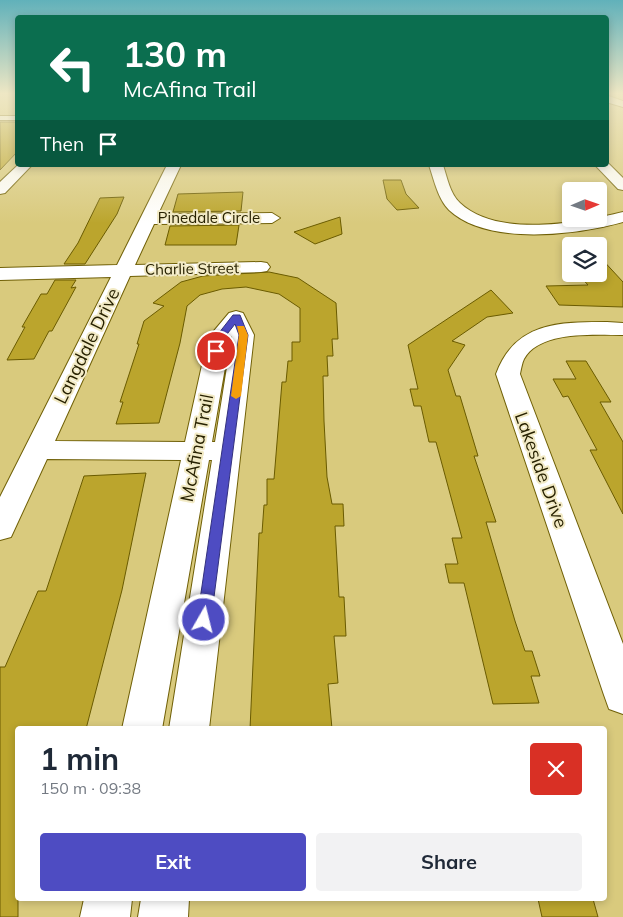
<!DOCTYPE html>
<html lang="en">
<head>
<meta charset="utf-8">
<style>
  body { margin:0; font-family:Mulish,sans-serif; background:#f2f2f3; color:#1f2937; height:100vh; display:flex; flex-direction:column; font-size:19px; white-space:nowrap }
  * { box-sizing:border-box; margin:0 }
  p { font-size:16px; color:#747a83 }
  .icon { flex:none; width:28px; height:28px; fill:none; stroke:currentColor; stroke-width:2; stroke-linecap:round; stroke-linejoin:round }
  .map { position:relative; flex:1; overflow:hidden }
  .details { position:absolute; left:15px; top:726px; width:592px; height:175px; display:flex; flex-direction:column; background:#fff; border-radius:5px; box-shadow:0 2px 8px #0003 }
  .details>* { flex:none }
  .guide { position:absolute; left:15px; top:15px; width:594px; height:152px; border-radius:5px; box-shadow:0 2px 8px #0003; background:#0b6e4f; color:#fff; overflow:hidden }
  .needle { width:32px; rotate:88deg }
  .tools { position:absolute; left:562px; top:182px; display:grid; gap:10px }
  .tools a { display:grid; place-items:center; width:45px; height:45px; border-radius:5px; background:#fff; box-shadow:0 2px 8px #0003; font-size:25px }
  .pin { position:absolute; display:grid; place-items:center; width:42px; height:42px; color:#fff; margin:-21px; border:2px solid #fff; border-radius:50%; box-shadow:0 1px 5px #0007 }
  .me { position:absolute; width:55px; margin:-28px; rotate:8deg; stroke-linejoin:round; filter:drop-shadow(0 0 4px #0008) }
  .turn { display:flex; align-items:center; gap:18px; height:105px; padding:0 25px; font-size:22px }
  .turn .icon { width:65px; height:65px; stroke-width:2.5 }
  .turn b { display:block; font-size:35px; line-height:42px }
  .then { display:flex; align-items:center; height:48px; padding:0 25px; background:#0003; gap:10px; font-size:19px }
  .round { display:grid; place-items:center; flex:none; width:52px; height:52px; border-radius:5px; background:#f2f2f3 }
  .headline { display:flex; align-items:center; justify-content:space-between; height:85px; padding:0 25px }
  h1 { font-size:30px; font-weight:700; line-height:38px }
  .button { display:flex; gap:10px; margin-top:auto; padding:10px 25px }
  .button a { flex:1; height:58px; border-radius:5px; background:#4e4cc2; color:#fff; font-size:20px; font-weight:700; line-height:58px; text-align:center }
  .button a+a { background:#f2f2f3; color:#1f2937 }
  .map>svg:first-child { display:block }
  .building { fill:#bba52d; stroke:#6a5b00 }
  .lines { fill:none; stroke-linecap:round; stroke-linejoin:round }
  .lane-casing { stroke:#706007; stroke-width:2 }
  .street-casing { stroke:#706007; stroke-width:2 }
  .lane { fill:#fff; fill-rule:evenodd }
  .street { fill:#fff; fill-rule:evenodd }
  .route { fill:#4e4cc2; stroke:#33317e }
  .slow { fill:#f59e0b }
  .labels { text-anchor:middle; stroke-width:4; stroke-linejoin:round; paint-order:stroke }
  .far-street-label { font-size:15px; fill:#272101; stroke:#f2eac5 }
  .street-label { font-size:18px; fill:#272101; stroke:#f2eac5 }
</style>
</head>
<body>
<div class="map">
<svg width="623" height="917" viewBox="0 0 623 917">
  <rect width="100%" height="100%" fill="#d9ca7d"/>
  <path class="building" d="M 0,122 L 18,122 L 18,151 L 0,170 Z
    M 383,180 L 401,180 L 406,194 L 419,208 L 397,210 L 387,199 Z
    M 243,192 L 241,211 L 173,212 L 178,194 Z
    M 124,197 L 117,214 L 85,264 L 64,264 L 78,243 L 100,198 Z
    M 340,217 L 342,234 L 315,244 L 294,232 Z
    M 239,225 L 236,245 L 165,245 L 170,226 Z
    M 599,256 L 623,282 L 623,307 L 559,305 L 546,286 L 588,285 L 578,274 L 599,274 Z
    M 269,272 L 298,278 L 336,303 L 338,339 L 332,339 L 333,356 L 327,356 L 328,376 L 323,376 L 324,421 L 327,477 L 332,504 L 343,504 L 344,526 L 335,526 L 339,597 L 344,597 L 346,636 L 334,636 L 338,683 L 328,684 L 332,729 L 250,729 L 259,533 L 262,533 L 264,505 L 267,505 L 267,479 L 274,479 L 282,382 L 286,382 L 288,361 L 292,361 L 292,342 L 300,342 L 300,308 L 279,294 L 246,287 L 222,289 L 200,295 L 187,306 L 180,343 L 159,423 L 116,424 L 123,402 L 120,402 L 139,344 L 137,344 L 144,321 L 164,306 L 153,303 L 181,282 L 203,276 Z
    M 55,280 L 76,280 L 71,288 L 76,287 L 52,331 L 49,331 L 34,359 L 7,360 L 25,327 L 22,327 L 41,294 L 47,294 Z
    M 491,290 L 513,313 L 487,317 L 452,341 L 465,345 L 448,370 L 456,396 L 460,396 L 478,456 L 474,456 L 496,522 L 486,522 L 515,621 L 525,651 L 532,651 L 540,676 L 531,676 L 539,703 L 493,704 L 464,583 L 449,583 L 445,564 L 458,564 L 452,538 L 462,538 L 436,442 L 429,442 L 421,406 L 414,406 L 410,389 L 418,389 L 408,345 Z
    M 566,361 L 586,361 L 611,402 L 600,402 L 623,442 L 623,514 L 590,450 L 597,450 L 568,396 L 563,397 L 553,379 L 576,379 Z
    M 146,473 L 122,590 L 86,729 L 18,729 L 18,917 L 0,917 L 0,667 L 5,667 L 38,591 L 46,591 L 84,476 Z
    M 538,899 L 593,899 L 598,917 L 542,917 Z"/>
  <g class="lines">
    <defs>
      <path id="lane" d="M 0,116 L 18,116 L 18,120 L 0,120 Z"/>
      <path id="street" d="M 606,95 L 623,101 L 623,107 L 606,102 Z
        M 607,162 L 623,178 L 623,190 L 618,189 L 595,165 L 606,165 Z
        M 18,165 L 32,165 L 5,193 L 0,194 L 0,182 Z
        M 167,165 L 181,165 L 158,214 L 272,213 L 280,218 L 272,223 L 154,224 L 135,265 L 261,262 L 267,263 L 270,267 L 267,271 L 261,272 L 130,276 L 55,441 L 185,442 L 208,338 L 229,313 L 236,311 L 243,313 L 254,335 L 209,729 L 169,729 L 212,460 L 209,460 L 162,729 L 122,729 L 181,460 L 47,459 L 11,537 L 0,540 L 0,497 L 111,277 L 0,280 L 0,268 L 117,265 ZM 232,336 L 215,442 L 212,442 L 230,339 Z
        M 429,165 L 443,165 C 447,177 450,194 460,203 C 497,238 579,223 623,212 L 623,222 C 577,235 487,246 449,210 C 438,199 434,180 429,165 Z
        M 607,322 L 623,323 L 623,335 C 596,335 540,330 524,359 C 522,363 521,369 520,374 L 623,644 L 623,714 L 609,709 L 604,695 L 496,374 C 515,322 559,322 607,322 Z
        M 84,899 L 132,899 L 130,917 L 80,917 Z
        M 141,899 L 189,899 L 188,917 L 138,917 Z"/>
    </defs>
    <use href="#lane" class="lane-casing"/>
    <use href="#street" class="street-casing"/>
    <use href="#lane" class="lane"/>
    <use href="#street" class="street"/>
  </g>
  <linearGradient id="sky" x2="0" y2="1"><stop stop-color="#61b1ba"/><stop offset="0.42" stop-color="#eee7c4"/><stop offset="1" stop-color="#eee7c4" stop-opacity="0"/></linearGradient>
  <rect width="623" height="223" fill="url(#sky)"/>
  <path class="route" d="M 233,315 L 240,315 L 248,335 L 211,620 L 209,625 L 204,627 L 199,625 L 197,620 L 239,335 L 235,324 L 224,338 L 220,353 L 212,351 L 215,338 Z"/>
  <path class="slow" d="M 237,326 L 244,326 L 248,335 L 241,396 L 236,399 L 231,396 L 239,335 Z"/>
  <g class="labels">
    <g class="far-street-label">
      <text x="209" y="223">Pinedale Circle</text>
      <text transform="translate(192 269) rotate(-1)" y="5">Charlie Street</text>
    </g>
    <g class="street-label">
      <text transform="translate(87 346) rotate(-64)" y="6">Langdale Drive</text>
      <text transform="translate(197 448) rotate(-79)" y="6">McAfina Trail</text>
      <text transform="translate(541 470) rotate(70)" y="6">Lakeside Drive</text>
    </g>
  </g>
</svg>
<div class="tools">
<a><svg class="needle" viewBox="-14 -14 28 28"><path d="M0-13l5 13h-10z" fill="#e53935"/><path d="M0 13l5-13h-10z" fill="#747a83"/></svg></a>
<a><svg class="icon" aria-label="layers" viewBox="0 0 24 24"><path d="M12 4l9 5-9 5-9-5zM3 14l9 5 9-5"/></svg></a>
</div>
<div class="pin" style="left:216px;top:351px;background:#d93025"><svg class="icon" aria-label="arrive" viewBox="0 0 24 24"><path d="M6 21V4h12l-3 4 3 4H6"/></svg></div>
<svg class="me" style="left:204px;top:620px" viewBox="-20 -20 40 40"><circle r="17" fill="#4e4cc2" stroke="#fff" stroke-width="3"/><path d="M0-11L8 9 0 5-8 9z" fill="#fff"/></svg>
<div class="guide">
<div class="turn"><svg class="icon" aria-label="left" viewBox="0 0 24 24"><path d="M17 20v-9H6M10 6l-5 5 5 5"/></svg><div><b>130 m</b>McAfina Trail</div></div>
<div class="then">Then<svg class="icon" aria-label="arrive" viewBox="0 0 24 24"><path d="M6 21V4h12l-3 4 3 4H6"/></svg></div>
</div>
<section class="details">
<div class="headline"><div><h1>1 min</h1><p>150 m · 09:38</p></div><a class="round" style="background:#d93025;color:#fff"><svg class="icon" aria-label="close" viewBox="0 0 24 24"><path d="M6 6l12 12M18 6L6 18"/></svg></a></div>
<div class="button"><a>Exit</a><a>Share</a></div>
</section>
</div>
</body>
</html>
